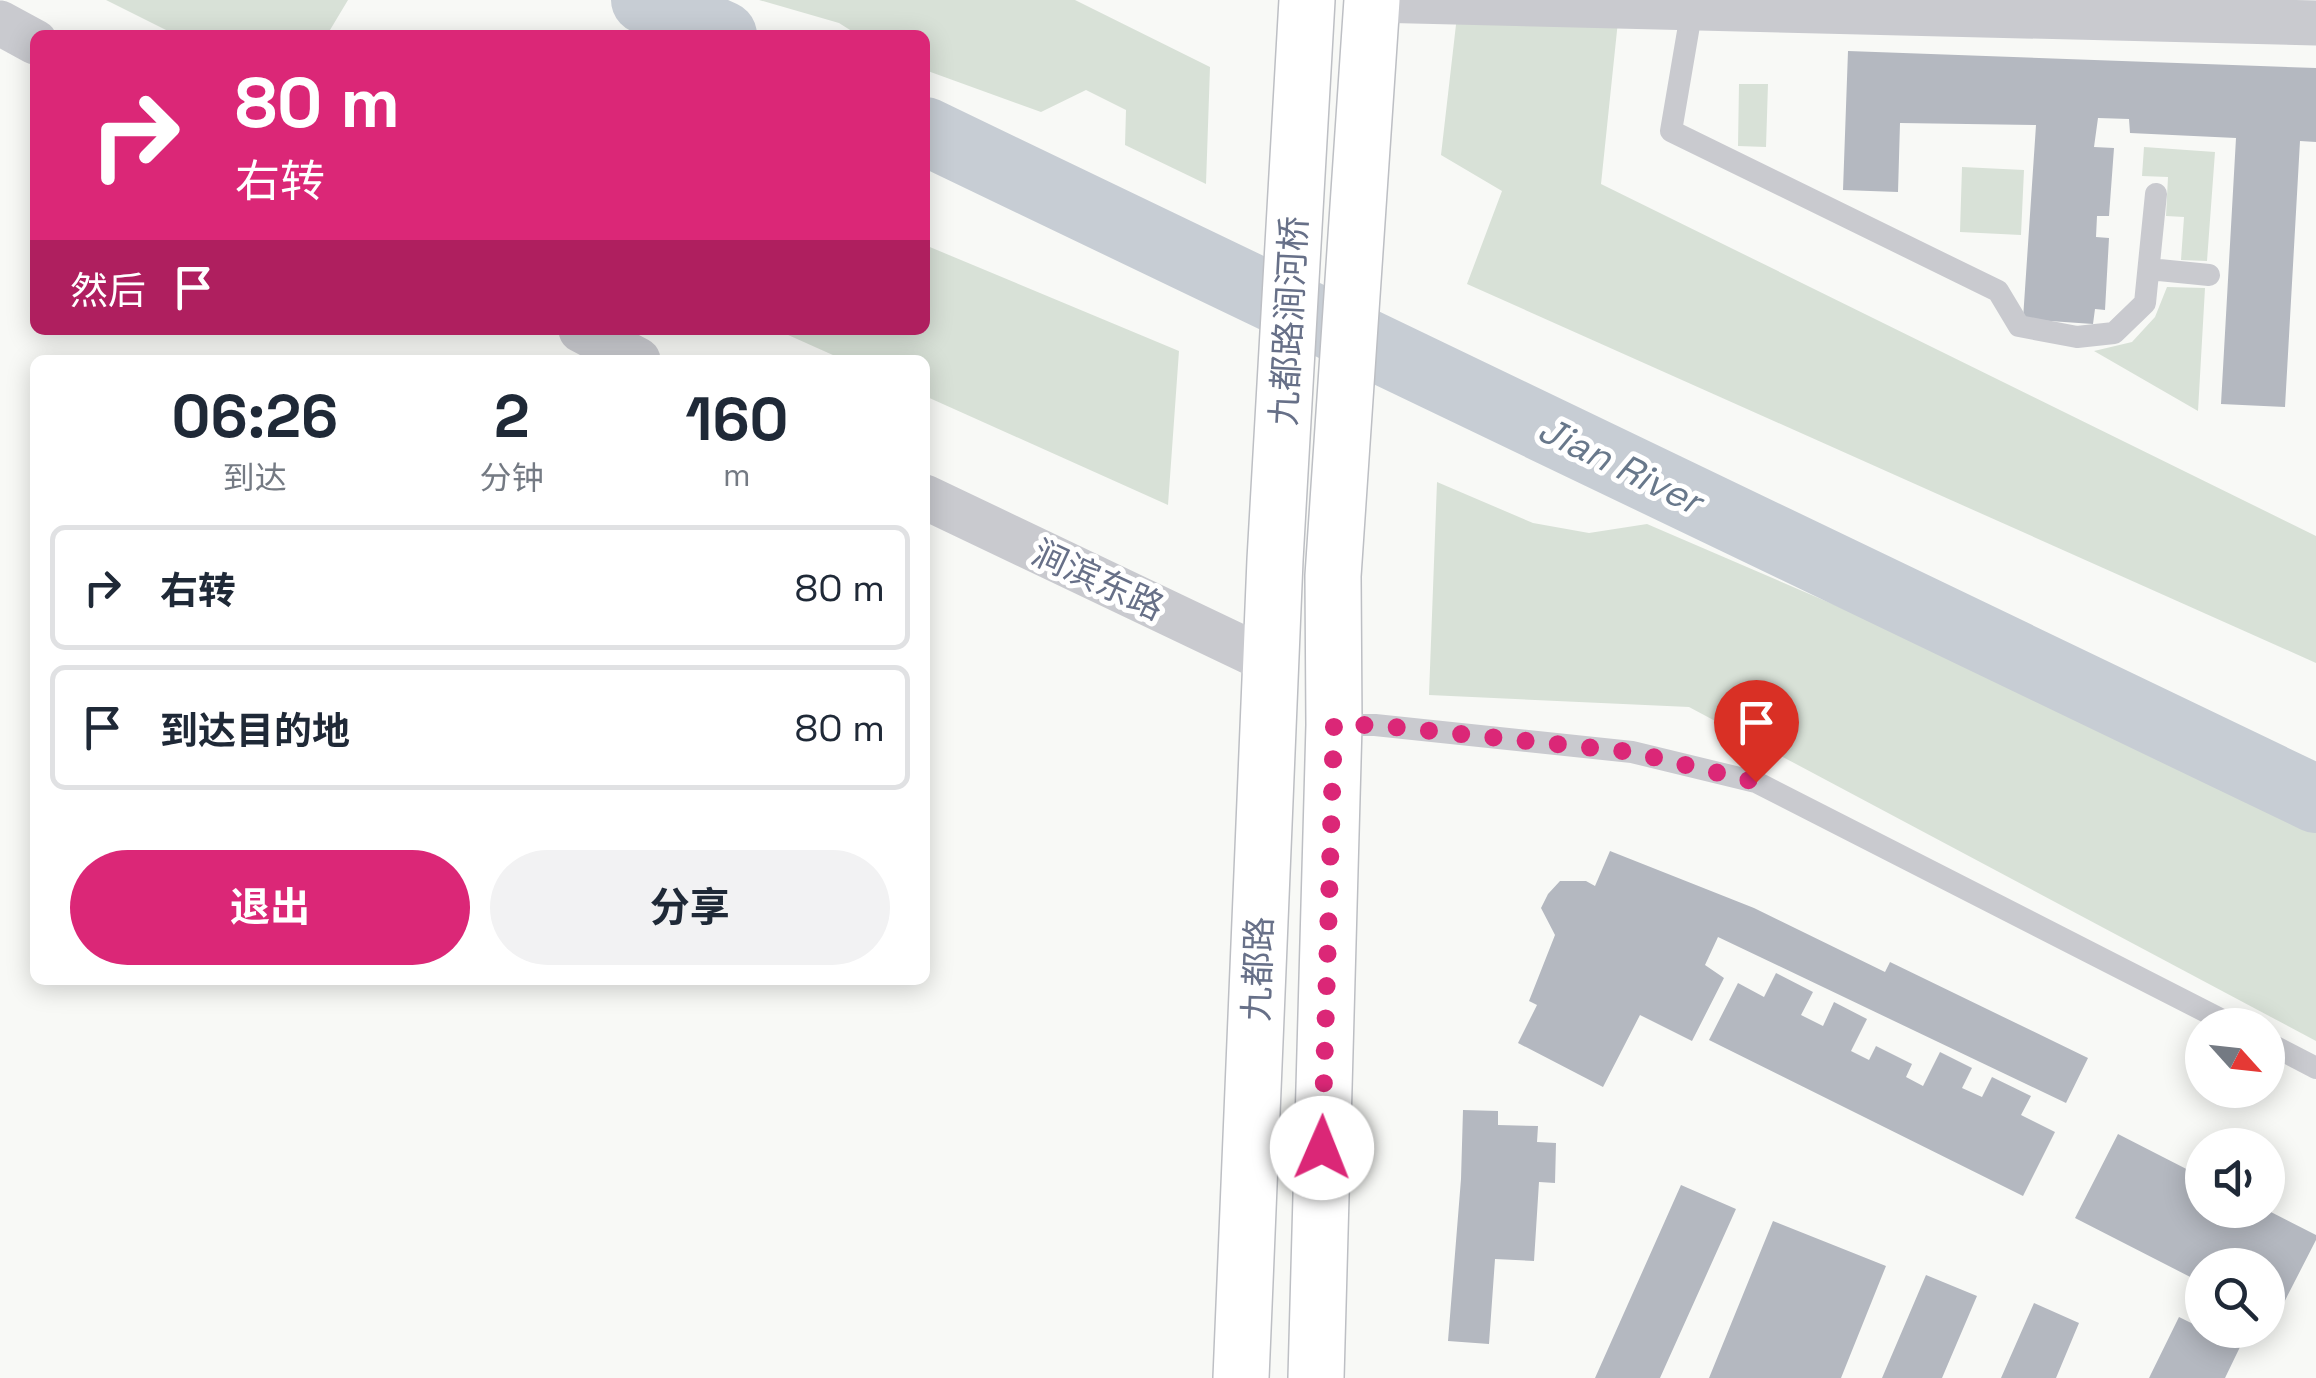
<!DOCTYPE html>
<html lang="zh">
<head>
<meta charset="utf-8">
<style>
  body { margin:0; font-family:"Space Grotesk","Noto Sans SC",sans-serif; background:#f2f2f3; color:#1f2937; height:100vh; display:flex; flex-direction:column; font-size:38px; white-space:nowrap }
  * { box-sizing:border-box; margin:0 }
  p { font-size:32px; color:#747a83 }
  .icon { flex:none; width:55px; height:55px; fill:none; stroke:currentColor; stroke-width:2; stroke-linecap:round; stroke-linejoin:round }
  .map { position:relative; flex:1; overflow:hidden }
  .side { position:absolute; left:30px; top:355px; width:900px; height:630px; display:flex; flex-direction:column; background:#fff; border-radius:15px; box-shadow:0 5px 25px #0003 }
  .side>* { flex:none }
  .guide { position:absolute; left:30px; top:30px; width:900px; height:305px; border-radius:15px; box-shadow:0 5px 25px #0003; background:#db2777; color:#fff; overflow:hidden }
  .needle { width:65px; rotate:117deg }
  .buttons { position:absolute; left:2185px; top:1008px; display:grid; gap:20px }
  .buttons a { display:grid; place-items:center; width:100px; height:100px; border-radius:50%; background:#fff; box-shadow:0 5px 25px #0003; font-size:50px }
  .pin { position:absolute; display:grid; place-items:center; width:85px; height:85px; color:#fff; margin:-102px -42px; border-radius:50% 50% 50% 0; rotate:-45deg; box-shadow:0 0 10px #0007 }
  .pin .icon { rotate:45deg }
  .me { position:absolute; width:110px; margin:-55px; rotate:1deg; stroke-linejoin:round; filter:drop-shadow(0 0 8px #0008) }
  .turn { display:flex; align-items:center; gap:35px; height:210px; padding:0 40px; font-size:45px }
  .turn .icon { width:130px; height:130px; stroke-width:2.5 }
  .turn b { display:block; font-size:70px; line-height:85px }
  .then { display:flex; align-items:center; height:95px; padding:0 40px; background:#0003; gap:20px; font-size:38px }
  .eta { display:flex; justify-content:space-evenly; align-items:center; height:170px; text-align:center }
  .eta b { font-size:60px; font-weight:700; line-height:70px }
  .action { display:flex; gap:20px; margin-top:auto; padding:20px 40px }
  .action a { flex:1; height:115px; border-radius:60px; background:#db2777; color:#fff; font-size:40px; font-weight:700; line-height:115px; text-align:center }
  .action a+a { background:#f2f2f3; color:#1f2937 }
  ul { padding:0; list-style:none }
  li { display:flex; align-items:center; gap:30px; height:125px; margin:0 20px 15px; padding:0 20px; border:5px solid #e0e1e3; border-radius:15px }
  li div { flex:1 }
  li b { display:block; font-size:38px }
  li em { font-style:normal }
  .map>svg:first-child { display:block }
  .green { fill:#d8e1d7 }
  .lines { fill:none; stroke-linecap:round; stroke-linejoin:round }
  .river { stroke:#c7cdd4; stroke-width:68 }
  .building { fill:#b4b8c0 }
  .primary-casing { stroke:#bdbfc4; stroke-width:58 }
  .lane { stroke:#c9cacf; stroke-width:22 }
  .street { stroke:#c9cacf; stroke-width:45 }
  .primary { stroke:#fff; stroke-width:55 }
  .route { stroke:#db2777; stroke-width:18; stroke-dasharray:0 32.4 }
  .labels { text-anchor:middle; stroke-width:10; stroke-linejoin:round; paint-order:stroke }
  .street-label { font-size:35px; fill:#677088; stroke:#fff }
  .water-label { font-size:38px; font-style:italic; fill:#68788b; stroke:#fff }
</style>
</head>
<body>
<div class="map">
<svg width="2316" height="1378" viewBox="0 0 2316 1378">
  <rect width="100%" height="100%" fill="#f8f9f6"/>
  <path class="green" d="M 106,0 L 348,0 L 327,35 L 176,35 Z
    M 759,0 L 1075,0 L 1210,67 L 1206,184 L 1125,145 L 1126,110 L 1086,90 L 1041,112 L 925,70 L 925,35 L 858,35 L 839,23 Z
    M 1457,16 L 1618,21 L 1601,184 L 2316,536 L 2316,663 L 1467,284 L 1502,191 L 1441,155 Z
    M 1739,84 L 1768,84 L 1766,147 L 1738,146 Z
    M 2144,147 L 2215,152 L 2207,261 L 2181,260 L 2184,217 L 2166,216 L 2168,177 L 2142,176 Z
    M 1962,167 L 2024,170 L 2021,235 L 1960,232 Z
    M 925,245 L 1179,351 L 1168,505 L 925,396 L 925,360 L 844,360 L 777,330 L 925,330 Z
    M 2167,287 L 2205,288 L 2198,411 L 2094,351 L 2132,342 L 2155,317 Z
    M 1437,482 L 1533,523 L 1589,533 L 1647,524 L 2304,807 L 2316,817 L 2316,1041 L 1689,707 L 1429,695 Z"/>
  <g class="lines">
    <path class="river" d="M 645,0 L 723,35
      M 925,131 L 2316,799"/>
  </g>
  <path class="building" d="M 1848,51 L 2316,68 L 2316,142 L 2300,141 L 2285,407 L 2221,404 L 2236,138 L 2130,133 L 2129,119 L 2098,118 L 2094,147 L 2114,148 L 2109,216 L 2097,216 L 2096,237 L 2109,238 L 2105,310 L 2095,309 L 2093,324 L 2023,319 L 2036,125 L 1900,123 L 1898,192 L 1843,190 Z
    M 1610,851 L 1754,908 L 1885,972 L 1890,962 L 2088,1058 L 2066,1103 L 1718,937 L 1705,965 L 1724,978 L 1692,1041 L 1640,1015 L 1603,1087 L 1518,1043 L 1537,1005 L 1529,1001 L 1555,935 L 1541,908 L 1548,894 L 1560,881 L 1586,881 L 1595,886 Z
    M 1776,973 L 1813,992 L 1801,1015 L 1823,1026 L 1834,1002 L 1867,1019 L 1851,1051 L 1869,1060 L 1876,1046 L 1912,1064 L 1906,1077 L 1923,1086 L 1940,1052 L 1972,1068 L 1962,1088 L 1982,1097 L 1992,1077 L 2031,1096 L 2021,1115 L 2055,1132 L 2023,1196 L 1709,1040 L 1738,983 L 1764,997 Z
    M 1463,1110 L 1498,1111 L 1498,1125 L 1538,1126 L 1537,1142 L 1556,1143 L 1555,1183 L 1539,1182 L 1534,1261 L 1495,1259 L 1489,1344 L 1448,1341 L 1461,1179 Z
    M 2118,1134 L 2202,1177 L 2202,1210 L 2267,1210 L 2316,1235 L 2316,1240 L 2275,1320 L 2268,1316 L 2268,1265 L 2202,1265 L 2202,1283 L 2075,1218 Z
    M 1681,1185 L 1736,1209 L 1660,1378 L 1595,1378 Z
    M 1773,1221 L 1886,1266 L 1841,1378 L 1709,1378 Z
    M 1926,1275 L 1977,1296 L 1942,1378 L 1882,1378 Z
    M 2034,1303 L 2079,1323 L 2056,1378 L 2001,1378 Z
    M 2179,1317 L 2240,1347 L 2225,1378 L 2149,1378 Z"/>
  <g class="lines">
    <defs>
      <path id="primary" d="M 1241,1378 L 1275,560 L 1307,0
        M 1316,1378 L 1334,725 L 1333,576 L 1372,0"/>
    </defs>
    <use href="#primary" class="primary-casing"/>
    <path class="lane" d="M 1692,8 L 1671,131 L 1998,291 L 2019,326 L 2077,337 L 2114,333 L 2145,303 L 2156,194
      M 2149,269 L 2209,275
      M 1334,725 L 1375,725 L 1632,752 L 1756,782 L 2232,1025
      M 2268,1043 L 2316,1068"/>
    <path class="street" d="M 1372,0 L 2316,23
      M 0,23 L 35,42
      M 581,330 L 638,360
      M 925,497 L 1271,662"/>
    <use href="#primary" class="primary"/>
  </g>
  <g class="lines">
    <path class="route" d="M 1322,1148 L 1334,725 L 1375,725 L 1632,752 L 1756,782"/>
  </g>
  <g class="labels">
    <g class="street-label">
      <text transform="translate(1289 321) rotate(-87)" y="12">九都路涧河桥</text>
      <text transform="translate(1098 580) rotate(25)" y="12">涧滨东路</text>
      <text transform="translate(1258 969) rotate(-88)" y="12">九都路</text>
    </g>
    <g class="water-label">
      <text transform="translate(1620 465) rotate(26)" y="13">Jian River</text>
    </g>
  </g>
</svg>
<div class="buttons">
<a><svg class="needle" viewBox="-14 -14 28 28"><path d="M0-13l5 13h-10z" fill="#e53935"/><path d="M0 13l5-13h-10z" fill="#747a83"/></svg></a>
<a><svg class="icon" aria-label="sound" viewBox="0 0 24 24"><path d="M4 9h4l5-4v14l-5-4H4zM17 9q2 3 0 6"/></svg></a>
<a><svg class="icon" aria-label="search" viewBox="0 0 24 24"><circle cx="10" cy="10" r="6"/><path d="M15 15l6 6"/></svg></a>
</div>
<div class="pin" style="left:1756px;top:782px;background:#d93025"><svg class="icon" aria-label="arrive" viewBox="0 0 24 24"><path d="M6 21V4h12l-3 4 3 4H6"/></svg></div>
<svg class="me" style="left:1322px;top:1148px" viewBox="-20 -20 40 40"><circle r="19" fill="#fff"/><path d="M0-13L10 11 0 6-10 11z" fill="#db2777"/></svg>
<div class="guide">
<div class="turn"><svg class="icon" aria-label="right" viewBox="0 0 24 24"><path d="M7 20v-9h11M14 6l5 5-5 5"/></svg><div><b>80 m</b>右转</div></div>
<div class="then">然后<svg class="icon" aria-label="arrive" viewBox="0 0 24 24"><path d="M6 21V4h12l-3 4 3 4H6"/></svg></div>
</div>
<section class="side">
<div class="eta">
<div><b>06:26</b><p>到达</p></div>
<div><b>2</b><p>分钟</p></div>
<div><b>160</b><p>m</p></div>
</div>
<ul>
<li><svg class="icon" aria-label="right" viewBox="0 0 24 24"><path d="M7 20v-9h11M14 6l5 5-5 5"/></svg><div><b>右转</b></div><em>80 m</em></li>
<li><svg class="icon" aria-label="arrive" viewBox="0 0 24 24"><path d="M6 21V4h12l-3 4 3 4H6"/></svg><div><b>到达目的地</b></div><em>80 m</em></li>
</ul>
<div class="action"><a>退出</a><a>分享</a></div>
</section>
</div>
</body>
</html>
